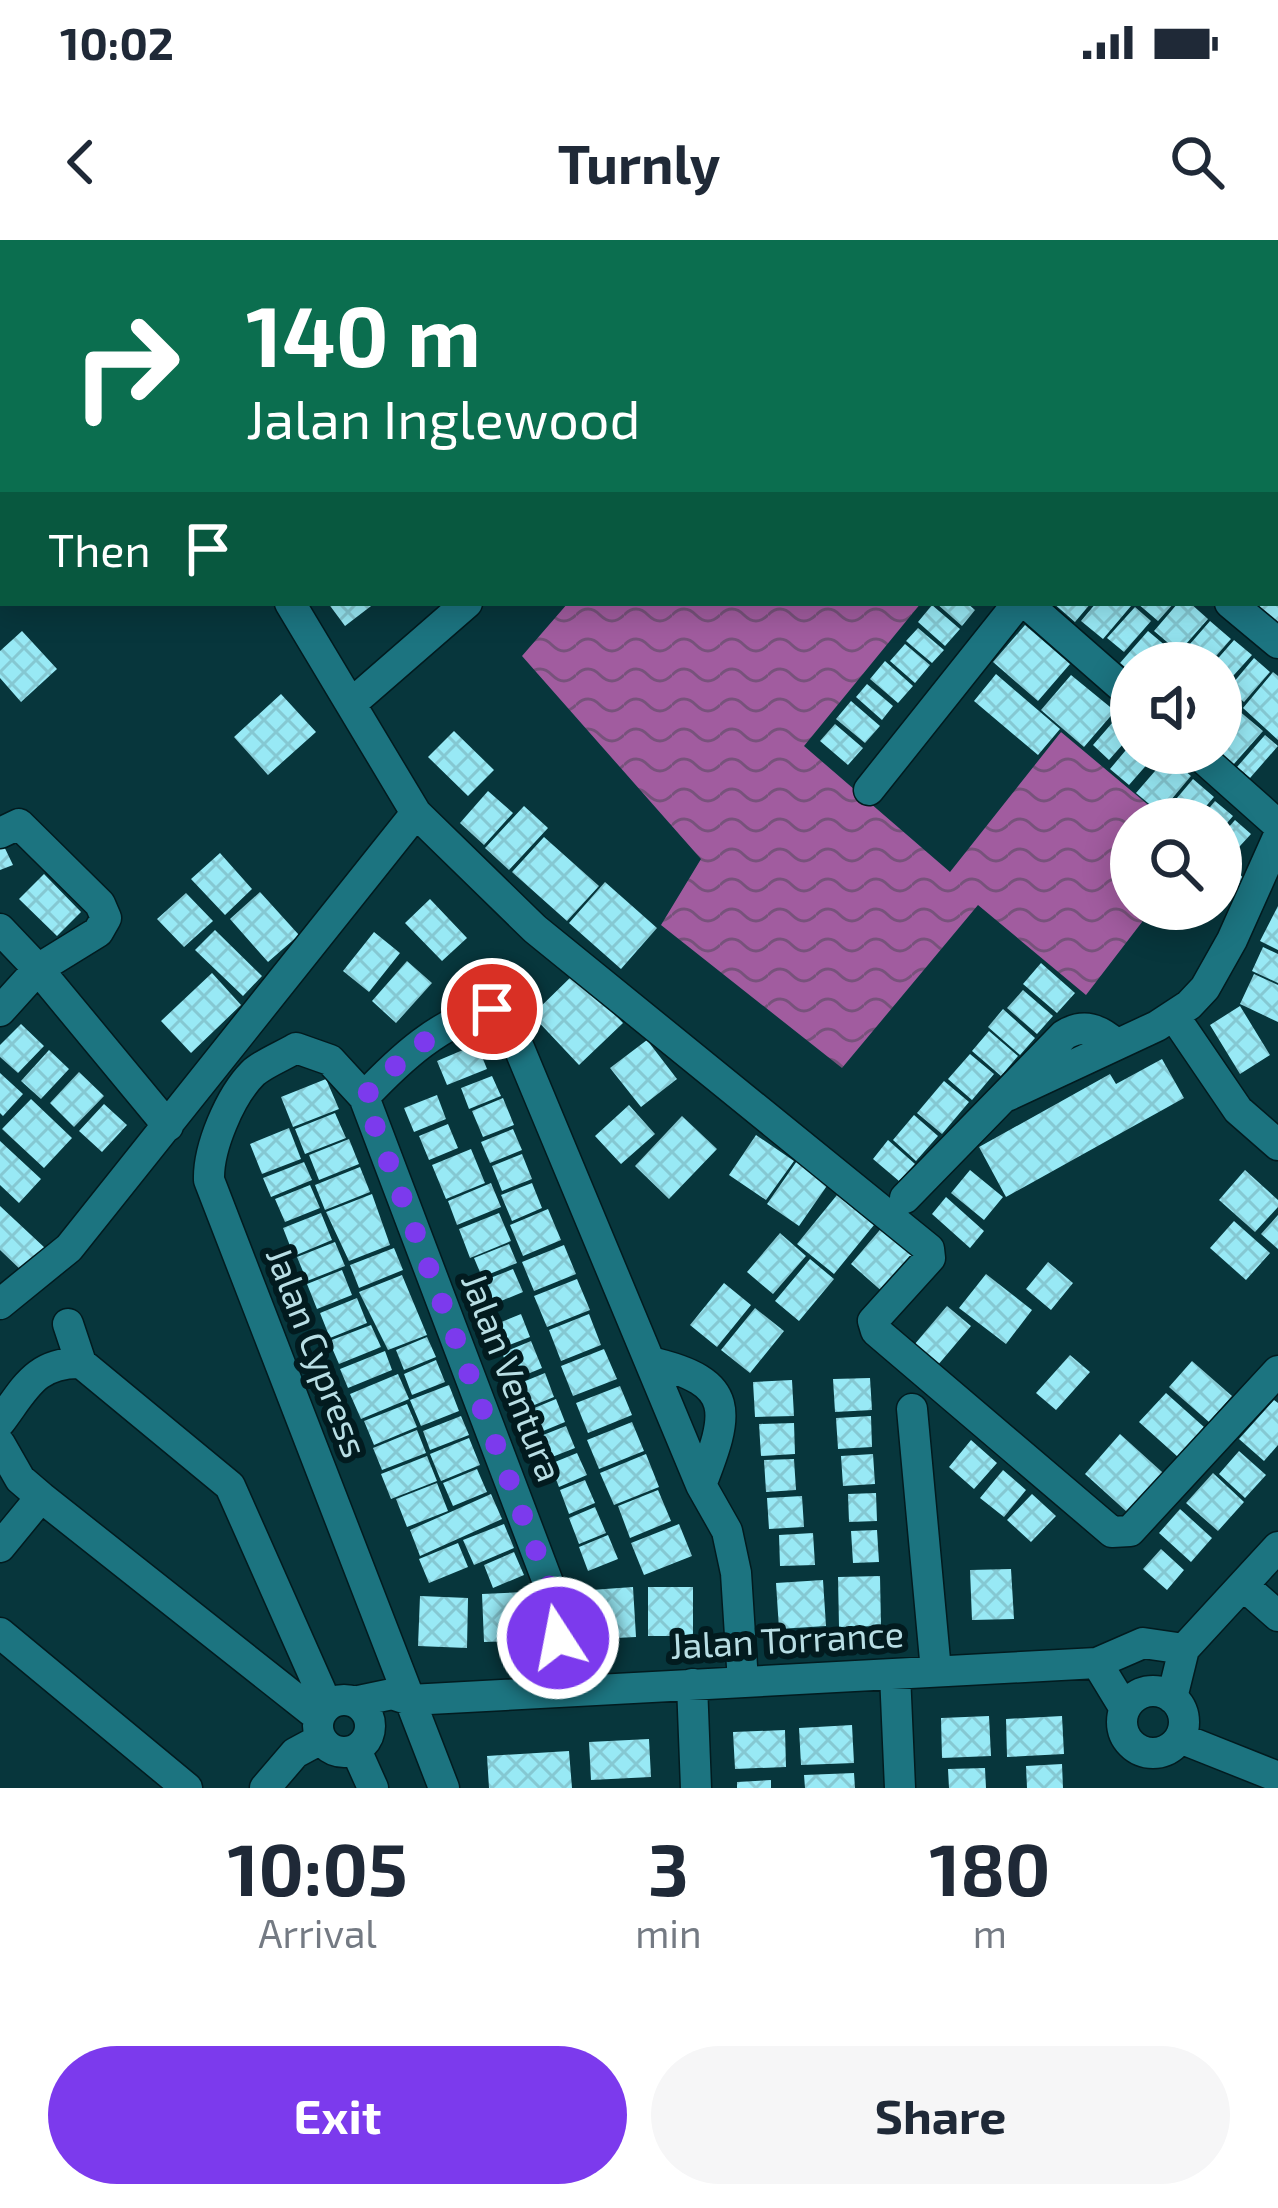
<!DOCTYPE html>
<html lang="en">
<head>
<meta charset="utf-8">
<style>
  body { margin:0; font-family:"Exo 2",sans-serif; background:#f6f6f7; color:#1f2937; height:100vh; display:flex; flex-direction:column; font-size:45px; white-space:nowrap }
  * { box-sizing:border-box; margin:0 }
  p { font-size:39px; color:#747a83 }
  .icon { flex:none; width:66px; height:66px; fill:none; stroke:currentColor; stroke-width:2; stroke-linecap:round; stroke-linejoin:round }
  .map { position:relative; height:1548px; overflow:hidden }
  .details { display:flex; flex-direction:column; background:#fff; flex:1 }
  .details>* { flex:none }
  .guide { position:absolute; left:0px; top:0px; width:1278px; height:366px; box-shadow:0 6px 30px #0003; background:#0b6e4f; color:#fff; overflow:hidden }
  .controls { position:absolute; left:1110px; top:402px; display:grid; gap:24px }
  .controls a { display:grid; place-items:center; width:132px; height:132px; border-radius:50%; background:#fff; box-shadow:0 6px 30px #0003; font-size:60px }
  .pin { position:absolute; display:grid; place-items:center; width:102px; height:102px; color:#fff; margin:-51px; border:6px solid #fff; border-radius:50%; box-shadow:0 3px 12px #0007 }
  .me { position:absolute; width:132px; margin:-66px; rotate:349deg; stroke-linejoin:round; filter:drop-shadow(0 0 9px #0008) }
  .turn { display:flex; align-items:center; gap:42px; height:252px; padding:0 48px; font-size:54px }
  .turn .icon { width:156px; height:156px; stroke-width:2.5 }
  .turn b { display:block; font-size:84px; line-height:102px }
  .then { display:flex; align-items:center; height:114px; padding:0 48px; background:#0003; gap:24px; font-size:45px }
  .eta { display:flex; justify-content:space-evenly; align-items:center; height:204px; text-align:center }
  .eta b { font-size:72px; font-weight:700; line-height:84px }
  .action { display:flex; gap:24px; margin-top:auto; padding:24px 48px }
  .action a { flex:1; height:138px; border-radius:72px; background:#7c3aed; color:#fff; font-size:48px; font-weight:700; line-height:138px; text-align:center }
  .action a+a { background:#f6f6f7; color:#1f2937 }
  .status { display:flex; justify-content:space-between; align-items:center; height:84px; padding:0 60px; background:#fff; direction:ltr }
  .status svg { height:33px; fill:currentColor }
  header { display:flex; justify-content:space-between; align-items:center; height:156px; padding:0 48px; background:#fff; font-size:54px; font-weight:700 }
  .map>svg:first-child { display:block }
  .water { fill:url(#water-waves) }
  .building { fill:url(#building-cross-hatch) }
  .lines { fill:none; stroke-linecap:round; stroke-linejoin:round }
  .minor-casing { stroke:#021b1f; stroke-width:33 }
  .minor { stroke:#1c7480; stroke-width:30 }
  .route { stroke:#7c3aed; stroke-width:21; stroke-dasharray:0 37.8 }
  .labels { text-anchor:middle; stroke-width:12; stroke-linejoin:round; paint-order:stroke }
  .street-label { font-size:36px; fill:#b8dee4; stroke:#021b1f }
</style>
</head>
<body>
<div class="status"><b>10:02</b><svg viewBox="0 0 49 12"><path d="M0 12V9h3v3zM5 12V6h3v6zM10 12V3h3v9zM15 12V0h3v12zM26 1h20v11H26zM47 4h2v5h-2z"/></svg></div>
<header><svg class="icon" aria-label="back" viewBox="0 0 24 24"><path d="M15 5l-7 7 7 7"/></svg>Turnly<svg class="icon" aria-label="search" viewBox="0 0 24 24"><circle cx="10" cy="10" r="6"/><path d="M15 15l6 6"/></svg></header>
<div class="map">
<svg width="1278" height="1548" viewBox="0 0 1278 1548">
  <defs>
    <pattern id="water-waves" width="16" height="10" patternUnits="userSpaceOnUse" patternTransform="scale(3)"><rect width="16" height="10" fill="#a15c9f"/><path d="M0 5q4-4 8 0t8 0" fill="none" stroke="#77527b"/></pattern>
    <pattern id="building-cross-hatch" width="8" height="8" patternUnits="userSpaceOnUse" patternTransform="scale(3)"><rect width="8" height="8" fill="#98e9f5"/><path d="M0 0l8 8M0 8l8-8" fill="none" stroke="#85c8d2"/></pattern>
  </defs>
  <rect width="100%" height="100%" fill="#07363c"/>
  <path class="water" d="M 714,0 L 1114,0 L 1118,3 L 711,3 Z
    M 568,363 L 921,363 L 804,506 L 950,632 L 1061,492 L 1165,579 L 1131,579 L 1131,669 L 1152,669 L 1086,755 L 978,665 L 842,828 L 661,685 L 701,619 L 522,416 Z"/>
  <path class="building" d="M 328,363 L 375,363 L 345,386 Z
    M 936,363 L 967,363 L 975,370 L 962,386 Z
    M 1053,363 L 1091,363 L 1075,382 Z
    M 1096,363 L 1131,366 L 1103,399 L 1081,381 Z
    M 1137,363 L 1174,363 L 1158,381 Z
    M 1178,363 L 1190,363 L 1208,379 L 1179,412 L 1154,391 Z
    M 1243,363 L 1278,363 L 1278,394 Z
    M 932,365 L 960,389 L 945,406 L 918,382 Z
    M 1135,367 L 1151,381 L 1124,412 L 1107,398 Z
    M 1210,381 L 1231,399 L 1210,423 L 1196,423 L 1183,412 Z
    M 1025,385 L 1070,424 L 1038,461 L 993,422 Z
    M 918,388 L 944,410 L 932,423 L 906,401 Z
    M 22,391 L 57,429 L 21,462 L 0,438 L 0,411 Z
    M 1148,391 L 1167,407 L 1153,423 L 1131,423 L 1131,432 L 1120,423 Z
    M 1234,400 L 1252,415 L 1224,446 L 1221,423 L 1214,423 Z
    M 905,404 L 930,425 L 915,443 L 890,421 Z
    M 1169,411 L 1183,423 L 1159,423 Z
    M 1254,418 L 1270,432 L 1244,462 L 1228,449 Z
    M 885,421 L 913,446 L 898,463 L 870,439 Z
    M 1273,432 L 1278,436 L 1278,500 L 1243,468 Z
    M 996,434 L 1060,489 L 1038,515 L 974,461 Z
    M 1071,435 L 1115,471 L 1084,507 L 1041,470 Z
    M 867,444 L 893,466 L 882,480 L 856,457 Z
    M 1221,453 L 1236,466 L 1221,483 Z
    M 281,454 L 316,492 L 268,535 L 234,497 Z
    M 851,461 L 880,486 L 865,503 L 836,479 Z
    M 1238,470 L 1263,491 L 1233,525 L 1221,515 L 1221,489 Z
    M 1119,475 L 1131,486 L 1131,495 L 1109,520 L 1093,505 Z
    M 835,484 L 863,508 L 848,525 L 820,501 Z
    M 454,491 L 494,530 L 468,556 L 428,517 Z
    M 1265,495 L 1278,506 L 1250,538 L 1237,527 Z
    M 1131,504 L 1131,513 L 1157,513 L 1129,545 L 1110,529 Z
    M 1168,516 L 1191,536 L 1160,573 L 1136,553 Z
    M 1193,539 L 1214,557 L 1195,579 L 1176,579 L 1166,571 Z
    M 488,551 L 513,573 L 484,605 L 460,583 Z
    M 1215,561 L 1233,576 L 1221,590 L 1221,579 L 1200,579 Z
    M 524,566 L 548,588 L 509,630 L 485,608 Z
    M 1235,580 L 1251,594 L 1230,617 L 1221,610 L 1221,596 Z
    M 544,597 L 599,646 L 567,681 L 512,632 Z
    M 0,598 L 13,625 L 0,630 Z
    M 220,613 L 252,649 L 225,675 L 191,639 Z
    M 1221,618 L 1245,639 L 1221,666 Z
    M 44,634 L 81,672 L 57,696 L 19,659 Z
    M 605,642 L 657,688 L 621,729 L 569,683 Z
    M 260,652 L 299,695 L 268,722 L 230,679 Z
    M 186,653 L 213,681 L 184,707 L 157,679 Z
    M 430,659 L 467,698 L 442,721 L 405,683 Z
    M 1278,666 L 1278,710 L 1260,701 Z
    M 215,690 L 262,736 L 243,756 L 195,710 Z
    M 374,692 L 400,713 L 369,752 L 343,731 Z
    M 1263,707 L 1278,714 L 1278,743 L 1252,731 Z
    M 407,721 L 432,743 L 396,783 L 372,761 Z
    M 1041,723 L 1075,753 L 1057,773 L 1023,744 Z
    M 212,733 L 241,765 L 191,813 L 161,781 Z
    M 575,733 L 623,783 L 579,825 L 532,775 Z
    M 1254,734 L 1278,745 L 1278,782 L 1240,764 Z
    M 1023,750 L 1053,776 L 1037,794 L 1007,768 Z
    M 1240,766 L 1270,815 L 1240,834 L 1210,785 Z
    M 1003,769 L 1035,798 L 1020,815 L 988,787 Z
    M 21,784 L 44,806 L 18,833 L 0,817 L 0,805 Z
    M 989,791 L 1018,816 L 1001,836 L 972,811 Z
    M 647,800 L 677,839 L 641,867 L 610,828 Z
    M 477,804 L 487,829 L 447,845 L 437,821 Z
    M 49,810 L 69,829 L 41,859 L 21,841 Z
    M 970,814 L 994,834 L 972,860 L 948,839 Z
    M 1162,819 L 1184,858 L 1006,957 L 979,907 L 1110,834 L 1116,844 Z
    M 79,832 L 104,856 L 74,887 L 50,863 Z
    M 0,833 L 23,854 L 3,876 L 0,873 Z
    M 492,836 L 501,856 L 469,869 L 461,848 Z
    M 326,839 L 339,869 L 293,887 L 281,857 Z
    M 944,841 L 969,862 L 942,894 L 917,873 Z
    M 437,855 L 446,879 L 414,892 L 404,868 Z
    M 503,858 L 514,885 L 483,897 L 472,871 Z
    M 31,859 L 72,898 L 44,928 L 2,889 Z
    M 104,864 L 127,885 L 102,912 L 79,891 Z
    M 629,865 L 655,894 L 621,924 L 595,896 Z
    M 335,873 L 346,898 L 305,914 L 295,889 Z
    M 914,875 L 938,896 L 916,921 L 893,900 Z
    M 682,876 L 717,909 L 669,959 L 635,926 Z
    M 448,884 L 458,908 L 429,920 L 419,896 Z
    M 289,888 L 301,919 L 262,934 L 250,904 Z
    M 513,889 L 522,910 L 490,923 L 481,902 Z
    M 756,895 L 794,921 L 766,960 L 729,935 Z
    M 349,899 L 359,924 L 319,940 L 309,915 Z
    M 888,900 L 915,924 L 899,941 L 873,919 Z
    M 0,901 L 41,939 L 19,963 L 0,945 Z
    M 471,909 L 485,943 L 446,959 L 432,925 Z
    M 522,914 L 532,939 L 502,951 L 492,926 Z
    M 799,918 L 831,940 L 799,986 L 767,964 Z
    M 304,922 L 312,940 L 271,957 L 263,938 Z
    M 360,927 L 370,952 L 325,970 L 315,945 Z
    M 970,930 L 1003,957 L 984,980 L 951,953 Z
    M 1245,930 L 1278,960 L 1278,967 L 1255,992 L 1219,960 Z
    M 491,943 L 501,967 L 457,985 L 448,961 Z
    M 532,943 L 542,968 L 512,981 L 501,955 Z
    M 310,945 L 320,968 L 285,982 L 275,959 Z
    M 372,954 L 390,1005 L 349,1021 L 326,972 Z
    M 837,955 L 874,985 L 834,1034 L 797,1004 Z
    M 946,957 L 984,991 L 970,1008 L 932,974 Z
    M 0,966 L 45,1008 L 23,1032 L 0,1010 Z
    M 548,969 L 561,1000 L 523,1016 L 510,985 Z
    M 321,973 L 332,1000 L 294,1016 L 283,988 Z
    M 499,973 L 511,1001 L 470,1018 L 459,989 Z
    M 1278,975 L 1278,1009 L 1261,994 Z
    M 1234,981 L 1270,1013 L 1246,1040 L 1210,1008 Z
    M 884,985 L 918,1015 L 885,1054 L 851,1024 Z
    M 780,993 L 806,1016 L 773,1054 L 747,1032 Z
    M 335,1002 L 345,1026 L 307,1041 L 297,1017 Z
    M 509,1004 L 517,1023 L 482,1037 L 474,1018 Z
    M 564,1005 L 576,1034 L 534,1051 L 522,1022 Z
    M 394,1008 L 403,1030 L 359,1048 L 350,1025 Z
    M 810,1019 L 834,1039 L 799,1081 L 775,1061 Z
    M 1048,1022 L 1073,1043 L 1051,1070 L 1026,1049 Z
    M 513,1029 L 523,1052 L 479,1070 L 470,1046 Z
    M 342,1030 L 352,1055 L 317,1069 L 307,1044 Z
    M 986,1034 L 1032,1070 L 1006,1104 L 959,1068 Z
    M 402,1035 L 427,1095 L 388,1110 L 359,1052 Z
    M 577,1039 L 590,1070 L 547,1087 L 534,1056 Z
    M 724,1043 L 751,1065 L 717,1107 L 690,1085 Z
    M 357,1058 L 367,1083 L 330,1098 L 320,1073 Z
    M 947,1066 L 971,1086 L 938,1125 L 914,1105 Z
    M 755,1068 L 784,1091 L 750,1133 L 721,1110 Z
    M 521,1074 L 530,1097 L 499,1109 L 489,1087 Z
    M 589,1074 L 601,1105 L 561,1121 L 549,1090 Z
    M 371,1085 L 381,1107 L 339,1124 L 329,1101 Z
    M 427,1097 L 436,1117 L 404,1130 L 396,1110 Z
    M 531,1101 L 542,1128 L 513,1140 L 502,1113 Z
    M 604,1109 L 617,1139 L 573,1156 L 561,1126 Z
    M 385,1111 L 392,1130 L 348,1148 L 340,1129 Z
    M 1070,1115 L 1090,1132 L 1056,1170 L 1036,1153 Z
    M 436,1120 L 445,1142 L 412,1155 L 404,1134 Z
    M 1192,1121 L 1232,1156 L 1209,1182 L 1169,1147 Z
    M 545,1133 L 554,1157 L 527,1168 L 518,1144 Z
    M 398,1134 L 409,1159 L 361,1179 L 350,1154 Z
    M 870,1138 L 872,1170 L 835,1172 L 833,1139 Z
    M 792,1140 L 794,1176 L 755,1177 L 753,1142 Z
    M 449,1145 L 459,1171 L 421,1186 L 410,1160 Z
    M 620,1146 L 632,1175 L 588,1193 L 576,1163 Z
    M 1166,1153 L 1204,1187 L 1178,1217 L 1139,1182 Z
    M 556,1159 L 565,1182 L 536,1194 L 527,1171 Z
    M 1274,1160 L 1278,1163 L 1278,1205 L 1264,1221 L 1239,1199 Z
    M 407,1164 L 417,1187 L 374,1205 L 364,1181 Z
    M 461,1176 L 469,1195 L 430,1210 L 423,1191 Z
    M 871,1176 L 872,1207 L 838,1209 L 836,1178 Z
    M 632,1182 L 644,1211 L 599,1229 L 587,1200 Z
    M 794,1183 L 795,1214 L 761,1216 L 759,1184 Z
    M 566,1186 L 575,1208 L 547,1219 L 538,1197 Z
    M 417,1190 L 426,1213 L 382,1230 L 373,1208 Z
    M 1120,1194 L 1172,1241 L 1137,1281 L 1085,1234 Z
    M 469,1198 L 480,1225 L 441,1241 L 430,1214 Z
    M 971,1200 L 997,1223 L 974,1249 L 949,1227 Z
    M 1239,1211 L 1266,1235 L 1245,1258 L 1219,1234 Z
    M 577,1213 L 587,1235 L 559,1247 L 550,1224 Z
    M 646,1214 L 659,1247 L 614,1265 L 600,1233 Z
    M 873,1214 L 875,1244 L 843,1246 L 841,1216 Z
    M 427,1216 L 437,1241 L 391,1259 L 381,1234 Z
    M 794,1219 L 796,1250 L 766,1252 L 764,1220 Z
    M 477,1229 L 487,1252 L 453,1266 L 443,1243 Z
    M 1003,1230 L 1026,1250 L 1004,1277 L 980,1258 Z
    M 1213,1233 L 1244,1262 L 1218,1291 L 1186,1263 Z
    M 585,1240 L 595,1263 L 569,1274 L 560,1250 Z
    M 437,1243 L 448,1271 L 407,1287 L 396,1259 Z
    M 658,1250 L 671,1281 L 630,1298 L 618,1266 Z
    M 876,1253 L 877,1281 L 849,1282 L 848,1254 Z
    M 491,1254 L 502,1279 L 420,1316 L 410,1290 Z
    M 1032,1254 L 1056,1276 L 1031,1302 L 1007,1280 Z
    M 802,1256 L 804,1287 L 769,1289 L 767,1258 Z
    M 595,1267 L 606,1293 L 579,1304 L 569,1278 Z
    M 1180,1269 L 1212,1298 L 1191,1322 L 1159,1293 Z
    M 504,1284 L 514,1308 L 474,1325 L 463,1300 Z
    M 679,1284 L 692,1316 L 644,1335 L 631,1303 Z
    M 877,1290 L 879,1322 L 853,1323 L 851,1291 Z
    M 813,1293 L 815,1325 L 780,1326 L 779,1295 Z
    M 608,1295 L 618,1319 L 588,1331 L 579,1307 Z
    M 458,1303 L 468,1327 L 429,1343 L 419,1319 Z
    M 1161,1309 L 1184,1330 L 1167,1350 L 1143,1329 Z
    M 514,1312 L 524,1335 L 493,1348 L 484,1325 Z
    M 1011,1329 L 1014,1379 L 972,1380 L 970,1330 Z
    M 880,1336 L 881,1386 L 839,1387 L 838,1337 Z
    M 823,1340 L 826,1386 L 779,1389 L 776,1343 Z
    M 633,1347 L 636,1397 L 595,1399 L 591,1350 Z
    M 648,1347 L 693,1347 L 693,1396 L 648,1396 Z
    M 524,1352 L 525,1401 L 484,1402 L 482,1354 Z
    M 420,1356 L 468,1358 L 467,1408 L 418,1406 Z
    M 989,1476 L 991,1516 L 942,1518 L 941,1478 Z
    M 1062,1476 L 1064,1514 L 1007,1517 L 1006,1479 Z
    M 852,1485 L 854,1523 L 801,1525 L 799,1488 Z
    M 785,1490 L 786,1527 L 735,1529 L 733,1492 Z
    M 649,1499 L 651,1537 L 591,1540 L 589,1502 Z
    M 569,1511 L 572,1548 L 489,1548 L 487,1516 Z
    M 1062,1524 L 1063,1548 L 1027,1548 L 1026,1526 Z
    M 985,1528 L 986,1548 L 949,1548 L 948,1529 Z
    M 854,1533 L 855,1548 L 805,1548 L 804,1535 Z
    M 771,1540 L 771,1548 L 737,1548 L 737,1542 Z"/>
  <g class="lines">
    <defs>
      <path id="minor" d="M 3,0 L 4,3
        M 59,0 L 61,3
        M 1208,0 L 1211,3
        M 465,3 L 468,0
        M 1239,3 L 1241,0
        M 1275,63 L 1278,66
        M 0,70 L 3,69
        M 1275,243 L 1278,246
        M 0,300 L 3,306
        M 0,348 L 3,344
        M 290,363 L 416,573 L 535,689 L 929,1009 L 930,1018 L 873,1081 L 876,1091 L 1112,1292 L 1130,1291 L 1278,1131
        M 1026,363 L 1131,455
        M 1230,363 L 1278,403
        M 352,463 L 467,363
        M 1197,513 L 1278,585
        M 869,550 L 1018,363
        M 0,593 L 19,584 L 100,664 L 106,678 L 98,692 L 38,729 L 0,771
        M 0,689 L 38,729 L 168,886
        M 1174,776 L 1238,870 L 1278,905
        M 1007,856 L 1157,786 L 1189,765 L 1205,748 L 1232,700 L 1278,597
        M 364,857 C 399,820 441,780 492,769 L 507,779 L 701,1245 L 727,1291 L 736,1333 L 743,1442
        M 905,958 L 1064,795 C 1084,783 1099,789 1116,804
        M 0,1064 L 69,1008 L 416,573
        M 68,1084 L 81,1123 L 230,1246 L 327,1465
        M 650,1122 C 738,1142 729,1173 701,1245
        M 912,1169 L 936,1431
        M 0,1182 C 25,1149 35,1122 81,1123
        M 0,1204 L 20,1239 L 41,1257 L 0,1307
        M 41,1257 L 319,1477
        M 1244,1346 L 1278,1376
        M 0,1393 L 187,1548
        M 895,1434 L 900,1548
        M 692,1444 L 696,1548
        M1122 1482a31 31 0 1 1 62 0a31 31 0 1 1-62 0Z
        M 1172,1458 L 1184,1409 L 1278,1307
        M318 1486a26 26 0 1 1 52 0a26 26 0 1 1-52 0Z
        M 354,1462 L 392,1454 L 410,1460 L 1097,1423
        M 1125,1469 L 1097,1423 L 1143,1403 L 1184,1409
        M 1180,1498 L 1278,1537
        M 356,1510 L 373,1548
        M 265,1548 L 295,1513 L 321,1499
        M 444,1548 L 209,940 C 208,908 230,856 253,833 C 264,823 283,816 296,808 L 330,820 L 364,857 L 552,1353 L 558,1398 L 556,1452"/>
    </defs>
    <use href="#minor" class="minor-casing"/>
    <use href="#minor" class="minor"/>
  </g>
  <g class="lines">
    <path class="route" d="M 492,769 C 441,781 399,820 364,857 L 552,1353 L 558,1398"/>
  </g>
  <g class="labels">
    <g class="street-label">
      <text transform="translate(317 1112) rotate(69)" y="13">Jalan Cypress</text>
      <text transform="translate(512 1137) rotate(69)" y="13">Jalan Ventura</text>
      <text transform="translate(787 1400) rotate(-3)" y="13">Jalan Torrance</text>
    </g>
  </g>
</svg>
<div class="controls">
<a><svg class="icon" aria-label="sound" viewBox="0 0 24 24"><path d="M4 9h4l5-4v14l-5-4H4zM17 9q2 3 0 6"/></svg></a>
<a><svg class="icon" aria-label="search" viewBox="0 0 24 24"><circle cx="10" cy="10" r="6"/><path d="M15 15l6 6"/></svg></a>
</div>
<div class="pin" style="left:492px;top:769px;background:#d93025"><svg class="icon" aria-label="arrive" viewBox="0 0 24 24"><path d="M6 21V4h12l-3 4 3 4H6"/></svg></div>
<svg class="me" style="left:558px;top:1398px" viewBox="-20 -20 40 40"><circle r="17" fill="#7c3aed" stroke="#fff" stroke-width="3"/><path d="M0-11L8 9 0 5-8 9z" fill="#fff"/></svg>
<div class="guide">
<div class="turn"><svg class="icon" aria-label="right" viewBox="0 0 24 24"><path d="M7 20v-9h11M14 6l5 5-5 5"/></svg><div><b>140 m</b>Jalan Inglewood</div></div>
<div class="then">Then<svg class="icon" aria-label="arrive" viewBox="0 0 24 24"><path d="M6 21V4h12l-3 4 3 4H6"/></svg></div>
</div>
</div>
<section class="details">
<div class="eta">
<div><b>10:05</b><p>Arrival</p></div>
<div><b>3</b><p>min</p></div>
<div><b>180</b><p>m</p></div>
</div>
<div class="action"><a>Exit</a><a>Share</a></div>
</section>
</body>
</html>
